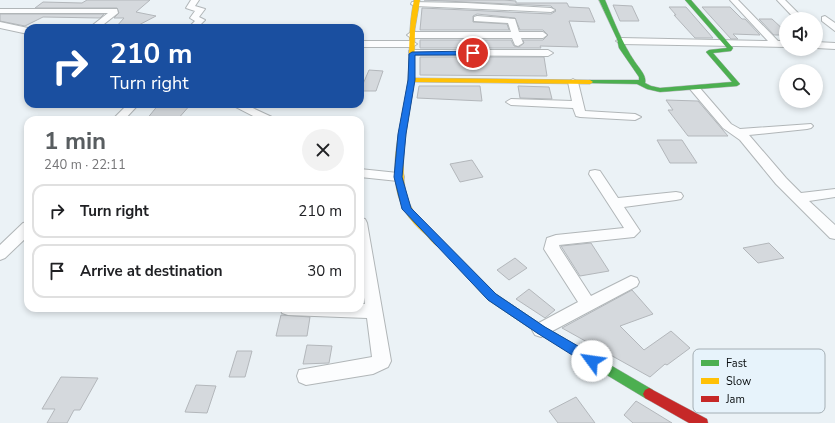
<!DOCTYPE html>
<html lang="en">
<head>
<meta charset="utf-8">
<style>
  body { margin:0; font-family:"Nunito Sans",sans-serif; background:#f2f2f2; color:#202124; height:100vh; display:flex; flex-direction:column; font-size:15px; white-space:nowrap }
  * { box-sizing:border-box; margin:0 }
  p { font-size:13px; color:#757577 }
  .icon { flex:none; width:22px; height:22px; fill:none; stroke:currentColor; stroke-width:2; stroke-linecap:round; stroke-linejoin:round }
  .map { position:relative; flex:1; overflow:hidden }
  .details { position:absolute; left:24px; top:116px; width:340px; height:196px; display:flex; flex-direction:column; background:#fff; border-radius:12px; box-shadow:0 2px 6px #0003 }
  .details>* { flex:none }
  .top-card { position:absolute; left:24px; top:24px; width:340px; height:84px; border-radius:12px; box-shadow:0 2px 6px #0003; background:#1a4fa0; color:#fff; overflow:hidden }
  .controls { position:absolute; left:779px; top:12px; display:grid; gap:8px }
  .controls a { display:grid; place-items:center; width:44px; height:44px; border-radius:50%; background:#fff; box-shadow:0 2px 6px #0003; font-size:20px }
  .pin { position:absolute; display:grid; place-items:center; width:34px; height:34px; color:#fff; margin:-17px; border:2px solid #fff; border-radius:50%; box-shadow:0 1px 4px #0007 }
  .me { position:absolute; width:44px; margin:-22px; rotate:301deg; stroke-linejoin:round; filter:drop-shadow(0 0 3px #0008) }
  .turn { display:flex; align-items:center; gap:14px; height:84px; padding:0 20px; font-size:18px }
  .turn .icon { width:52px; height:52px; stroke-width:2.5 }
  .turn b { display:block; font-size:28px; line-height:34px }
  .round { display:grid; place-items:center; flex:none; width:42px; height:42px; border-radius:21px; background:#f2f2f2 }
  .head { display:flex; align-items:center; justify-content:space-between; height:68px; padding:0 20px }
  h1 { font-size:24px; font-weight:700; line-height:30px; color:#585d60 }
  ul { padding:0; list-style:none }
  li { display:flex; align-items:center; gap:12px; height:54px; margin:0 8px 6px; padding:0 12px; border:2px solid #e0e0e0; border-radius:12px }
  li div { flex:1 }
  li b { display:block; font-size:15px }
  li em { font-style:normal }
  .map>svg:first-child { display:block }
  .building { fill:#d5d9dd; stroke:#b3b7bb }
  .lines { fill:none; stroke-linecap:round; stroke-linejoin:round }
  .street-casing { stroke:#b1b6b8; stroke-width:2 }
  .fast-casing { stroke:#b1b6b8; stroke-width:1 }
  .slow-casing { stroke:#b1b6b8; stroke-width:1 }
  .jam-casing { stroke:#b1b6b8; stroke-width:1 }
  .street { fill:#fcfdfe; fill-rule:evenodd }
  .fast { fill:#4caf50; fill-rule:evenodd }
  .slow { fill:#ffc107; fill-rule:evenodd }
  .jam { fill:#c62828; fill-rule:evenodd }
  .route { fill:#1a73e8; stroke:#114b97 }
  .key { fill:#e7f3fb; stroke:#a4aeb4; stroke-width:1 }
  .key-label { font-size:11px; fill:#090d0f }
</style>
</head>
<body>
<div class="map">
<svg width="835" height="423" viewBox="0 0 835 423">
  <rect width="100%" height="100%" fill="#ebf2f6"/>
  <path class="building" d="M 87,0 L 150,0 L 136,12 L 156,16 L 135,27 L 116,27 L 124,18 L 114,18 L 119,13 L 117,8 L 35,8 L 43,2 L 82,3 Z
    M 424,0 L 504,0 L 516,1 L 516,3 L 567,3 L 569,7 L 589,8 L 595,22 L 569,21 L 578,47 L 540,46 L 541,48 L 420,48 L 420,40 L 511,40 L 514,46 L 519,47 L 524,43 L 523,40 L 543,40 L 548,35 L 543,30 L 520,30 L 515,18 L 477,14 L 473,16 L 473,22 L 507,24 L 509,30 L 420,30 L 422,8 L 551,14 L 556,11 L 551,6 Z
    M 613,5 L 632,6 L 639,21 L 620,21 Z
    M 669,7 L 686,7 L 713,38 L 695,38 L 674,15 L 676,15 Z
    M 702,7 L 730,7 L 742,19 L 745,19 L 760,35 L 733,34 L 738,39 L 731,39 Z
    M 0,14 L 104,14 L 100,18 L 43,17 L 25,26 L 0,21 Z
    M 759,19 L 772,19 L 786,32 L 786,35 L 774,35 Z
    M 420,57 L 544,57 L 547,76 L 420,75 Z
    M 369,70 L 383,71 L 376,91 L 360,91 Z
    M 419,86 L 480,86 L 482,101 L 417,98 Z
    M 518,86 L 549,87 L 552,99 L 520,98 Z
    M 666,100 L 698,101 L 728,136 L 688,136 L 668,110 L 673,110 Z
    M 159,104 L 191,104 L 177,120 L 146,120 Z
    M 657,140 L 682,140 L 697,163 L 670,163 Z
    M 472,160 L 483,177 L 460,182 L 450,164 Z
    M 591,243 L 609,271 L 580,276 L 561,246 Z
    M 769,243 L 784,258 L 758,263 L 743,248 Z
    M 515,258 L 527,268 L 509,280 L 497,270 Z
    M 529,289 L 555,310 L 545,318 L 516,299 Z
    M 632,290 L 653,314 L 620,326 L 644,350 L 671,331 L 690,348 L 667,365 L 665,364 L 650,377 L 562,328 Z
    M 281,315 L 310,317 L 307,336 L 276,336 Z
    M 307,345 L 332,346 L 329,363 L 303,364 Z
    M 237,351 L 252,351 L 245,377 L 229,377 Z
    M 61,377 L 98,378 L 80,410 L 74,410 L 67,423 L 47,423 L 55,409 L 42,409 Z
    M 196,385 L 216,386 L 207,413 L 185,412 Z
    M 576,397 L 595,423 L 558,423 L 549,411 Z
    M 636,401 L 672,423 L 633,423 L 624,415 Z"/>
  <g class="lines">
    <defs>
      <path id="street" d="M 191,0 L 199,0 L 195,6 L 205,9 L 199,17 L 205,20 L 197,28 L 188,28 L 195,21 L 190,18 L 195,11 L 186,8 Z
        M 730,0 L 738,0 L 778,41 L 786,41 L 786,47 L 621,44 L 616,41 L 621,38 L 768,41 Z
        M 777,0 L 785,0 L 804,19 L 795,19 Z
        M 412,2 L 466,3 L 551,8 L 555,10 L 551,12 L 415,6 L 411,4 Z
        M 0,9 L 117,9 L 118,13 L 99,28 L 89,28 L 108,13 L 0,13 Z
        M 477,16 L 515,19 L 519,32 L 543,32 L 547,35 L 543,38 L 521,38 L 523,43 L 518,46 L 515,45 L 512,38 L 411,38 L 407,35 L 411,32 L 511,32 L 508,23 L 474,21 L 474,17 Z
        M 825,16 L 835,23 L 835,31 L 822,21 L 822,17 Z
        M 0,22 L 28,28 L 28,34 L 0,28 Z
        M 360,41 L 412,41 L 417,44 L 412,47 L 360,47 Z
        M 816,42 L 835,43 L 835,49 L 816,48 Z
        M 412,50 L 548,50 L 553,53 L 548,56 L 409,55 L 409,51 Z
        M 573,79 L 578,82 L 585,111 L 635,114 L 641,117 L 635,120 L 580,117 L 576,116 L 573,108 L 511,105 L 506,102 L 511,99 L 572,101 L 568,82 Z
        M 695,86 L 699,87 L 731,124 L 740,129 L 811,124 L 813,126 L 811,128 L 807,129 L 749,135 L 786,178 L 801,193 L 835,189 L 835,197 L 809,201 L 835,225 L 835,239 L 830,238 L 776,184 L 740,140 L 723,128 L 690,89 Z
        M 128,104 L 139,104 L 124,120 L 112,120 Z
        M 230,104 L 244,104 L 274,118 L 276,120 L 261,120 Z
        M 360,169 L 398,173 L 403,174 L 404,177 L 403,180 L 398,181 L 360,177 Z
        M 595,170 L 600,171 L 618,198 L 676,192 L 681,193 L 683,196 L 681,199 L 676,200 L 624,207 L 640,231 L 634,237 L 559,245 L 560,248 L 591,296 L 631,276 L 637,278 L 639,282 L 637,286 L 541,337 L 535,335 L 532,330 L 535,325 L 578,302 L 544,249 L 547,238 L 556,235 L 624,228 L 589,174 L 590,171 Z
        M 360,218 L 365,219 L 367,223 L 391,361 L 388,367 L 373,374 L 306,385 L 299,382 L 297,376 L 299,370 L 372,357 L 367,318 L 288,315 L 282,313 L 280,308 L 360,308 L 360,304 L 365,304 L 360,272 Z
        M 28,222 L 28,236 L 5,258 L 0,260 L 0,245 L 23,223 Z"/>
      <path id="fast" d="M 599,0 L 605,0 C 614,21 622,43 635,62 C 639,68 647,76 645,83 L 651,86 L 660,88 L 732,82 L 706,52 L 709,50 L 727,48 L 685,0 L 691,0 L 733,48 L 731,51 L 713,53 L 740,84 L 737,86 L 660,92 L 647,89 L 637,84 L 588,83 L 588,81 L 590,80 L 639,80 L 639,77 L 619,48 L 617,39 Z
        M 442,241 L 445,243 L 496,294 L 545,327 L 653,390 L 655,394 L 653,398 L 649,400 L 645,398 L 537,333 L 488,300 L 439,247 L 437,245 L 439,243 Z"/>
      <path id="slow" d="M 414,0 L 420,0 L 415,29 L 414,78 L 590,80 L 593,82 L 590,84 L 414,82 C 410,117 393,178 413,210 C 421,222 435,232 445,243 L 447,245 L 445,247 C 437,250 432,241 426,235 C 418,228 410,220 404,210 C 383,172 404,119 408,79 C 410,52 408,26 414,0 Z"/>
      <path id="jam" d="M 649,388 L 707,419 L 708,423 L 689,423 L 645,398 L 643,394 L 645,390 Z"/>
    </defs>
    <use href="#street" class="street-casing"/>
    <use href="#fast" class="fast-casing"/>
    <use href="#slow" class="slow-casing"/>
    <use href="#jam" class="jam-casing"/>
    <use href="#street" class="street"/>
    <use href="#fast" class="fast"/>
    <use href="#slow" class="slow"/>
    <use href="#jam" class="jam"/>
  </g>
  <path class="route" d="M 473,51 L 476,53 L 475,55 L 415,55 L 415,80 L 406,134 L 402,177 L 411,208 L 496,294 L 545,327 L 597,357 L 598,361 L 597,365 L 592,366 L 588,365 L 537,333 L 488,300 L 402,209 L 394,177 L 398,134 L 408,80 L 409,54 L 412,52 Z"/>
  <rect x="693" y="349" width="132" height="64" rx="6" class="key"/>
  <rect x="701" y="360" width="18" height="6" fill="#4caf50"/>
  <rect x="701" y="378" width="18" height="6" fill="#ffc107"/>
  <rect x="701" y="396" width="18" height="6" fill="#c62828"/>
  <g class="key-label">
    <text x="726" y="367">Fast</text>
    <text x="726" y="385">Slow</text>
    <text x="726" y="403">Jam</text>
  </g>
</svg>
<div class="controls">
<a><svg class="icon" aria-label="sound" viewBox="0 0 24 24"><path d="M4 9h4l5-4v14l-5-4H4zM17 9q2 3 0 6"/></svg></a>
<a><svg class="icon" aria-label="search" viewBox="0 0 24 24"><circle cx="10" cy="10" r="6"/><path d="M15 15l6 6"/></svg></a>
</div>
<div class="pin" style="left:473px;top:53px;background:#d93025"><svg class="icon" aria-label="arrive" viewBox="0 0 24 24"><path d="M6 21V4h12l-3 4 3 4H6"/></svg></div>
<svg class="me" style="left:592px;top:361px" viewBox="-20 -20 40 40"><circle r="19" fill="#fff"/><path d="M0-13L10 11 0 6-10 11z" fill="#1a73e8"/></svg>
<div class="top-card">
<div class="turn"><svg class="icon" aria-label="right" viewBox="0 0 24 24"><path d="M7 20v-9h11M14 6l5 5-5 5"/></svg><div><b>210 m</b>Turn right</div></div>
</div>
<section class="details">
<div class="head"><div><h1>1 min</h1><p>240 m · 22:11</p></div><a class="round"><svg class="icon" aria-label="close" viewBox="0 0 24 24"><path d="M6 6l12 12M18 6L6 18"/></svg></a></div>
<ul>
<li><svg class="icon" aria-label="right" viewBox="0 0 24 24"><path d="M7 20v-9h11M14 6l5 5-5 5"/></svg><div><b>Turn right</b></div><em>210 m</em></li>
<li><svg class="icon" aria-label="arrive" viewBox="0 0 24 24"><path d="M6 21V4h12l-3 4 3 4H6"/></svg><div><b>Arrive at destination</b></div><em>30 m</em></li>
</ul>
</section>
</div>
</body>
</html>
